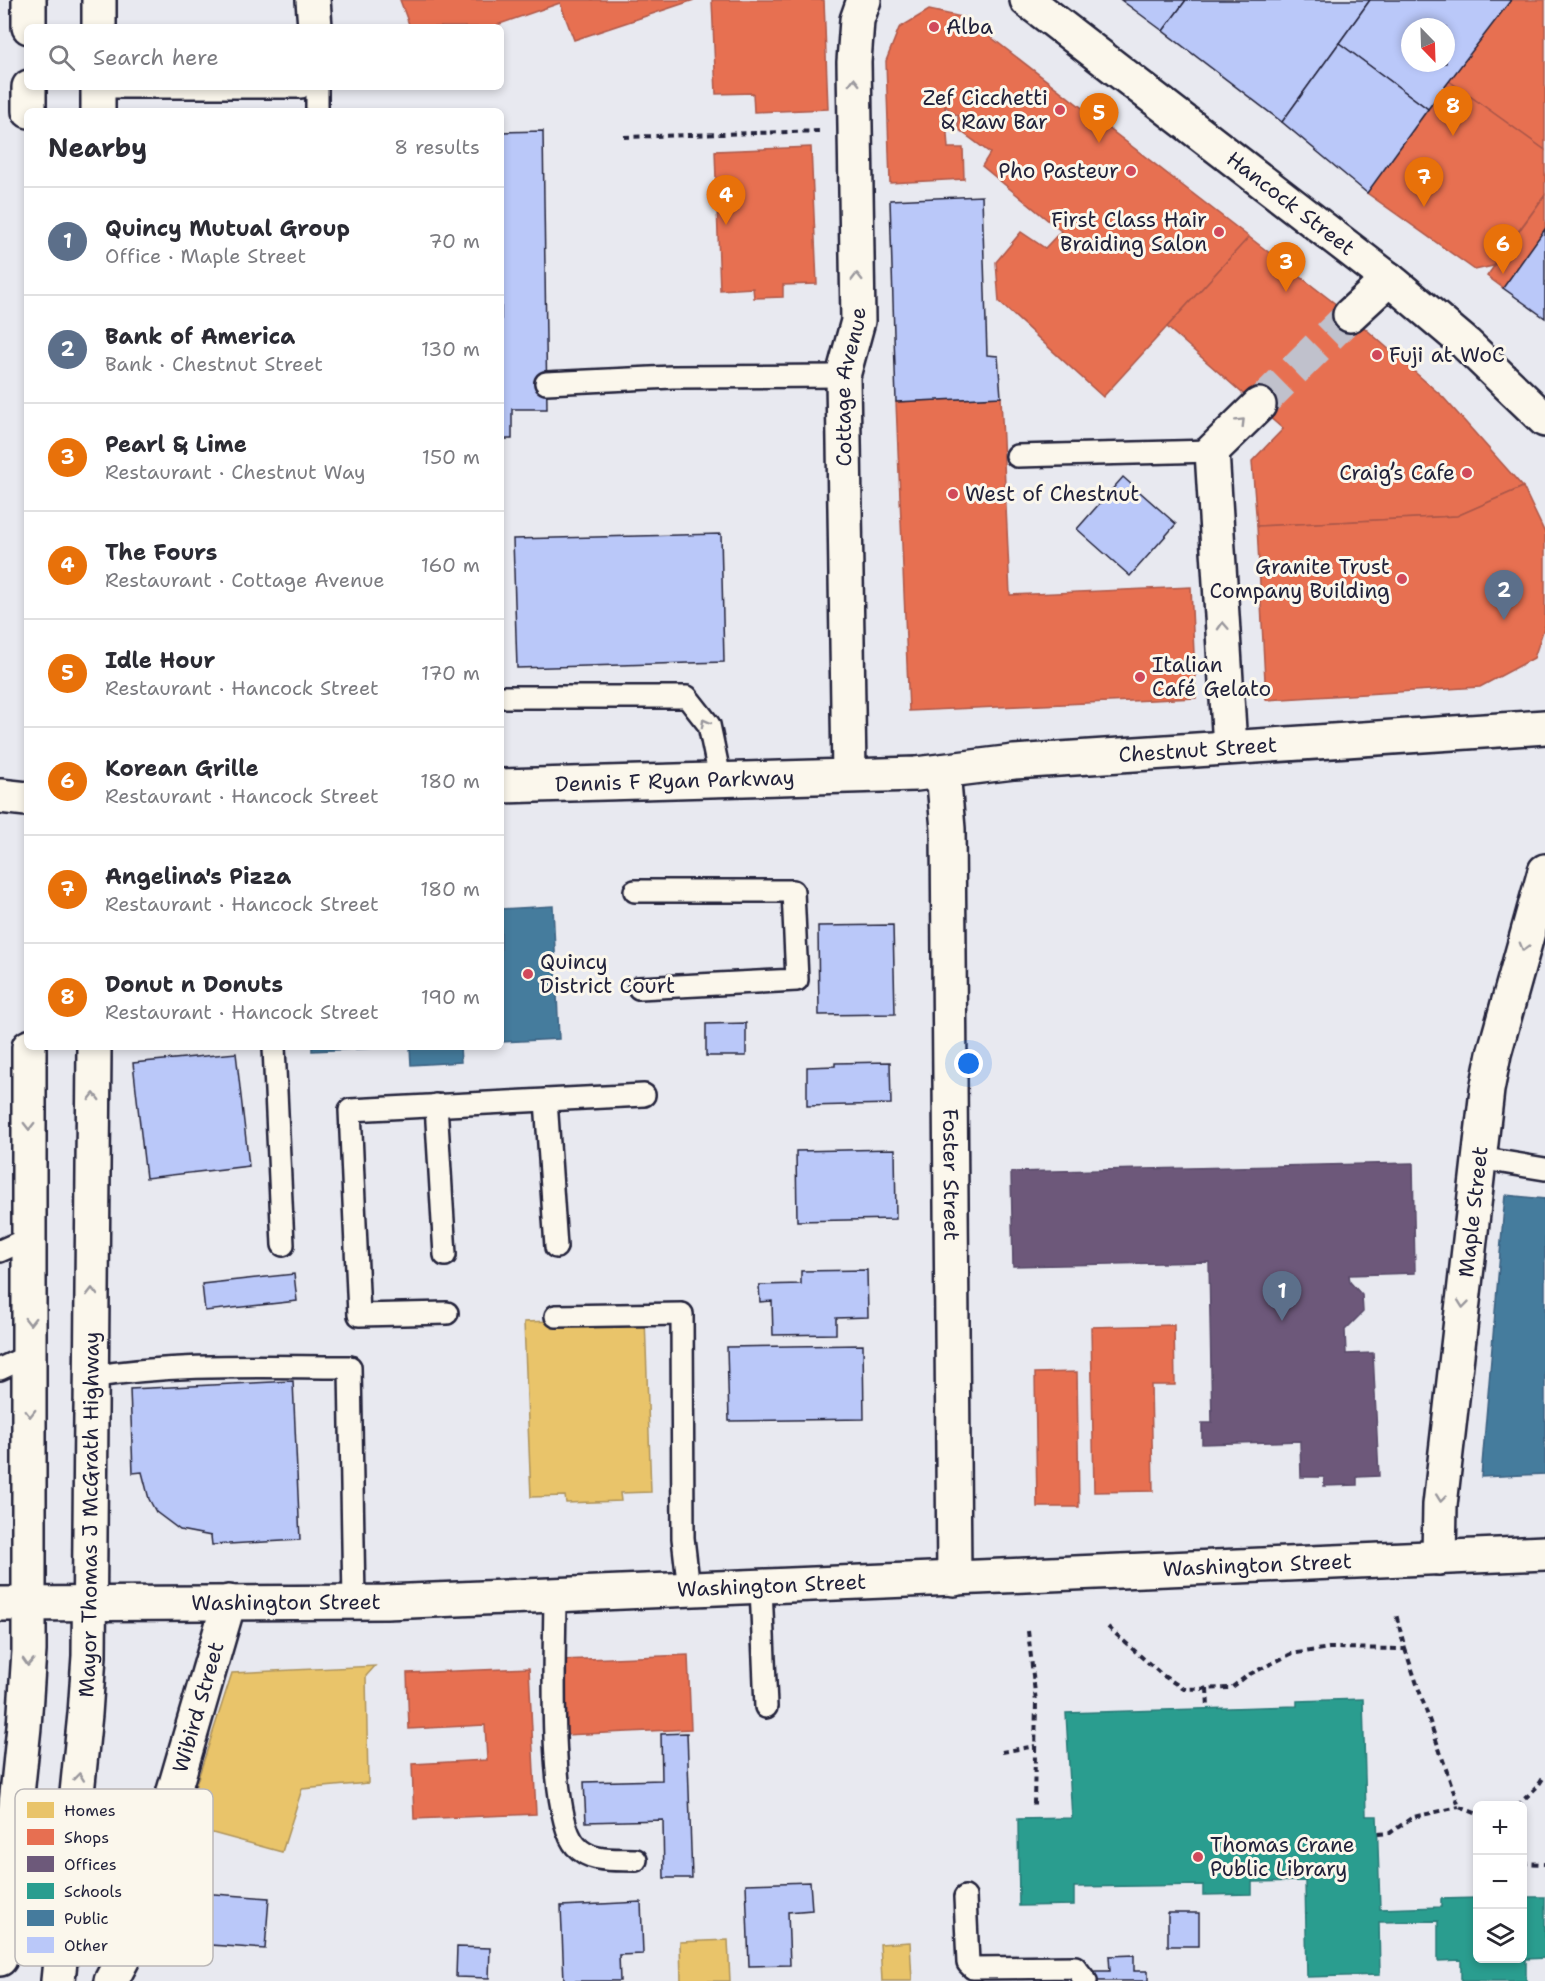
<!DOCTYPE html>
<meta charset="utf-8">
<style>
body{margin:0;font-family:"Shantell Sans",sans-serif;background:#f7f7f7;color:#2b2b33}
.controls{position:absolute;right:18px;bottom:18px;display:grid;overflow:hidden;border-radius:9px;box-shadow:0 3px 9px #0003}
.controls button{width:54px;height:54px;display:grid;place-items:center;padding:0;border:0;border-bottom:2px solid #e1e1e2;background:#fff;color:#2b2b33;font:30px sans-serif}
.compass{position:absolute;left:1401px;top:18px;width:54px;height:54px;border-radius:50%;background:#fff;box-shadow:0 3px 9px #0003;rotate:157deg}
.you{position:absolute;left:969px;top:1064px;width:21px;height:21px;margin:-15px;border:4px solid #fff;border-radius:50%;background:#1a73e8;box-shadow:0 0 0 9px #1a73e833}
.badge{display:grid;place-items:center;width:39px;height:39px;border-radius:50%;background:#db2777;color:#fff;font-size:20px;font-weight:700}
.pin{position:absolute;translate:-50% -50px;filter:drop-shadow(0 2px 3px #0008)}
.pin::after{content:'';position:absolute;top:32px;width:21px;height:18px;background:inherit;clip-path:polygon(0 0,100% 0,50% 100%)}
.list{margin:0;padding:0;list-style:none}
h2{display:flex;justify-content:space-between;align-items:center;height:78px;margin:0;padding:0 24px;font-size:26px}
h2 small{font-size:20px;font-weight:400;color:#7c7c81}
.list li{display:grid;grid-template-columns:39px 1fr auto;gap:18px;align-items:center;box-sizing:border-box;height:108px;padding:0 24px;border-top:2px solid #e1e1e2}
.list b{display:block;font-size:22px;white-space:nowrap}
.list p{margin:0;font-size:20px;white-space:nowrap;color:#7c7c81}
.list em{font-size:20px;font-style:normal;color:#7c7c81}
.icon{flex:none;width:33px;height:33px;fill:none;stroke:currentColor;stroke-width:2;stroke-linecap:round;stroke-linejoin:round}
.map{position:relative;flex:none;width:1545px;height:1981px;overflow:hidden}
.search{position:absolute;background:#fff;box-shadow:0 3px 9px #0003;left:24px;top:24px;width:480px;height:66px;display:flex;align-items:center;gap:15px;box-sizing:border-box;padding:0 21px;border-radius:9px;color:#7c7c81;font-size:22px}
.panel{position:absolute;background:#fff;box-shadow:0 3px 9px #0003;left:24px;top:108px;width:480px;height:942px;border-radius:9px}
.map>svg:first-child{display:block}
.homes{fill:#e9c46a;stroke:#ad935c;stroke-width:1.5}
.shops{fill:#e76f51;stroke:#ac584a;stroke-width:1.5}
.offices{fill:#6d597a;stroke:#564867;stroke-width:1.5}
.schools{fill:#2a9d8f;stroke:#287876;stroke-width:1.5}
.public{fill:#457b9d;stroke:#3a6080;stroke-width:1.5}
.building{fill:#bac8f9;stroke:#22223b;stroke-width:1.5;fill-rule:evenodd}
.lines{fill:none;stroke-linecap:round;stroke-linejoin:round}
.street-tunnel{stroke:#c0c1cc;stroke-width:33;stroke-dasharray:33 16;stroke-linecap:butt}
.lane-casing{stroke:#22223b;stroke-width:26}
.street-casing{stroke:#22223b;stroke-width:38}
.secondary-casing{stroke:#22223b;stroke-width:38}
.primary-casing{stroke:#22223b;stroke-width:38}
.path{stroke:#22223b;stroke-width:4;stroke-dasharray:6 4.5;stroke-linecap:butt}
.lane{stroke:#fbf7ec;stroke-width:21}
.street{stroke:#fbf7ec;stroke-width:33}
.secondary{stroke:#fbf7ec;stroke-width:33}
.primary{stroke:#fbf7ec;stroke-width:33}
.oneway{stroke:#99979c}
.poi-dot{fill:#d1495b;stroke:#fbf7ec;stroke-width:2}
.labels{text-anchor:middle;dominant-baseline:central;stroke-width:6;stroke-linejoin:round;paint-order:stroke}
.poi-label{font-size:21px;fill:#22223b;stroke:#fbf7ec;text-anchor:start}
.street-label{font-size:21px;fill:#22223b;stroke:#fbf7ec}
.key{fill:#fbf7ec;stroke:#bab7b7;stroke-width:1.5}
.key-label{font-size:16px;fill:#22223b}
</style>
<div class="map">
<svg width="1545" height="1981" viewBox="0 0 1545 1981">
<rect width="100%" height="100%" fill="#e8e9f0"/>
<filter id="ink" filterUnits="userSpaceOnUse"><feTurbulence type="fractalNoise" baseFrequency=".0167" numOctaves="2"/><feDisplacementMap in="SourceGraphic" scale="12" xChannelSelector="R" yChannelSelector="G"/><feConvolveMatrix kernelMatrix="1 2 1 2 8 2 1 2 1" color-interpolation-filters="sRGB"/></filter>
<g filter="url(#ink)">
<g class="homes">
<path d="M645 1318 651 1492 620 1493 621 1501 566 1503 565 1496 531 1497 524 1322Z"/>
<path d="M375 1666 366 1676 368 1783 302 1789 282 1852 183 1825 232 1673Z"/>
<path d="M728 1940 730 1981H681L680 1942Z"/>
<path d="M910 1942 912 1981H882L880 1944Z"/>
</g>
<g class="shops">
<path d="M400 0H694L574 40 560 3 491 27H410Z"/>
<path d="M712 0H824L828 109 754 112 753 93 716 94Z"/>
<path d="M1511 0H1545V150L1449 81Z"/>
<path d="M929 10 966 18 1249 237 1103 397 999 302 996 262 1021 232 1045 248 1061 231 982 166 990 153 958 129V116L945 106 948 148H963L964 179 890 183 886 61 899 28Z"/>
<path d="M1449 81 1545 150V195L1493 266 1475 270 1367 193Z"/>
<path d="M811 147 817 284 783 285V297L754 298 753 288 720 290 715 151Z"/>
<path d="M1545 195V229L1503 288 1487 276Z"/>
<path d="M1249 237 1350 315 1443 397 1523 487 1457 516 1257 526 1252 461 1283 429 1167 327Z"/>
<path d="M1001 397 1010 595 1191 587 1196 698 909 711 896 402Z"/>
<path d="M1523 487 1545 533V625L1534 658 1480 687 1266 700 1257 526 1457 516Z"/>
<path d="M1174 1325 1175 1385H1151L1153 1491 1094 1492 1091 1327Z"/>
<path d="M1077 1372 1079 1507H1037L1035 1373Z"/>
<path d="M688 1655 691 1729 565 1735 561 1660Z"/>
<path d="M529 1668 536 1814 414 1819 412 1764 487 1760 485 1725 409 1729 407 1673Z"/>
</g>
<path class="offices" d="M1413 1163 1415 1273 1349 1275 1350 1282 1362 1295 1363 1312 1345 1330 1346 1354 1373 1353 1379 1476 1357 1477V1485L1324 1486V1477H1301L1300 1441 1202 1444V1423H1212L1209 1262 1013 1266 1011 1172Z"/>
<path class="schools" d="M1363 1699 1366 1816H1377L1380 1909 1441 1907V1899L1478 1898V1958H1522V1897H1545V1958L1526 1959V1981H1461V1960L1438 1961V1921L1379 1922 1380 1975 1307 1977 1305 1881 1252 1882V1894L1203 1895V1885L1074 1887V1905L1019 1906 1018 1819 1072 1818 1066 1713 1297 1706V1701Z"/>
<g class="public">
<path d="M553 906 559 1039 501 1042V909Z"/>
<path d="M312 1047H401L312 1051Z"/>
<path d="M410 1047H460L461 1062 411 1065Z"/>
<path d="M1505 1195 1545 1199V1474L1481 1477Z"/>
</g>
<g class="building">
<path d="M1121 0H1186L1163 31Z"/>
<path d="M1186 0H1370L1282 122 1163 31Z"/>
<path d="M1370 0H1511L1428 109 1339 43ZM1410 27H1446V63H1410Z"/>
<path d="M1339 43 1428 109 1367 193 1282 122Z"/>
<path d="M543 131 547 409H512V439H501V132Z"/>
<path d="M982 196 987 355 998 356 1001 397 896 402 890 200Z"/>
<path d="M1545 229V318L1503 288Z"/>
<path d="M1123 477 1176 524 1130 576 1077 529Z"/>
<path d="M721 534 724 662 517 668 513 539Z"/>
<path d="M893 925 895 1014 819 1015 818 926Z"/>
<path d="M746 1023V1056H706V1024Z"/>
<path d="M236 1053 249 1166 146 1178 133 1063Z"/>
<path d="M890 1062 891 1104 807 1106V1067L835 1066V1063Z"/>
<path d="M895 1149 896 1219 797 1221 796 1151Z"/>
<path d="M867 1270 868 1317 836 1318V1334L773 1335 772 1301 760 1302 759 1285 801 1284V1271Z"/>
<path d="M294 1274 297 1301 205 1311 202 1284Z"/>
<path d="M863 1345 864 1419 729 1421 727 1347Z"/>
<path d="M293 1381 300 1540 212 1545 211 1536 180 1530 156 1512 149 1499 142 1472 133 1473 130 1389Z"/>
<path d="M687 1733 692 1878H664L663 1820 586 1822 584 1782 662 1780 661 1734Z"/>
<path d="M810 1882 812 1910 788 1912 790 1965 749 1966 746 1884Z"/>
<path d="M200 1893 269 1898 265 1949 197 1944Z"/>
<path d="M641 1902 643 1954 619 1955 620 1981H564L561 1906Z"/>
<rect x="1168" y="1913" width="31" height="33"/>
<path d="M457 1947 490 1948 489 1978 456 1977Z"/>
<path d="M1134 1955V1971H1148V1981H1096L1095 1971H1110L1109 1956Z"/>
</g>
<g class="lines">
<path class="street-tunnel" d="M1259 405 1350 315"/>
<defs>
<g id="lane">
<path d="M98 87H301"/>
<path d="M317 87V111"/>
<path d="M546 383 672 377 843 376"/>
<path d="M1017 456 1212 451"/>
<path d="M501 697H687L709 725 720 778"/>
<path d="M635 891H793L797 980 639 988"/>
<path d="M274 1047 283 1245"/>
<path d="M546 1100 556 1247"/>
<path d="M436 1105 445 1255"/>
<path d="M1479 1158 1545 1169"/>
<path d="M0 1251 29 1238"/>
<path d="M447 1313 359 1315 350 1110 644 1095"/>
<path d="M556 1316 682 1314 683 1538 689 1590"/>
<path d="M0 1369 30 1355"/>
<path d="M91 1377C176 1363 264 1367 350 1367L354 1602"/>
<path d="M761 1587 766 1707"/>
<path d="M555 1595C555 1644 547 1815 576 1846 591 1863 615 1859 636 1860"/>
<path d="M965 1897 968 1963 973 1968 1075 1967 1086 1981"/>
</g>
<g id="street">
<path d="M313 0 315 27"/>
<path d="M1350 315 1389 279"/>
<path d="M1230 747 1212 451 1259 405"/>
<path id="s1" d="M943 771 948 829 954 1579"/>
<path id="s2" d="M849 774 843 376 858 321 854 62 857 20 864 0"/>
<path d="M0 796 27 799"/>
<path id="s3" d="M1439 1558 1440 1505 1487 1090 1494 1054 1545 871"/>
<path id="s4" d="M111 1981 128 1949 229 1602"/>
</g>
<g id="secondary">
<path d="M29 27V0"/>
<path d="M99 27V0"/>
<path d="M29 111V87"/>
<path d="M98 111V87"/>
<path id="s5" d="M501 786 916 774 1014 762 1545 727"/>
<path d="M0 1959 24 1727 29 1651V1047"/>
<path id="s6" d="M58 1981 85 1714 89 1656 94 1047"/>
</g>
<g id="primary">
<path id="s7" d="M1027 0 1395 284 1466 344 1545 420"/>
<path id="s8" d="M0 1604 386 1602 1545 1553"/>
</g>
</defs>
<use href="#lane" class="lane-casing"/>
<use href="#street" class="street-casing"/>
<use href="#secondary" class="secondary-casing"/>
<use href="#primary" class="primary-casing"/>
<g class="path">
<path d="M624 137 821 131"/>
<path d="M1108 1627 1162 1675 1184 1689 1231 1688 1248 1675 1291 1654 1329 1648 1405 1649 1396 1614"/>
<path d="M1028 1631 1036 1702 1034 1805"/>
<path d="M1405 1649 1459 1807 1478 1814"/>
<path d="M1207 1688 1208 1708"/>
<path d="M1002 1752 1035 1746"/>
<path d="M1517 1806 1538 1786 1545 1775"/>
<path d="M1378 1834 1390 1833 1413 1817 1459 1807"/>
<path d="M1522 1863 1545 1864"/>
</g>
<use href="#lane" class="lane"/>
<use href="#street" class="street"/>
<use href="#secondary" class="secondary"/>
<use href="#primary" class="primary"/>
</g>
<defs><path id="oneway-chevron" d="M-2-3.5L2.5 0L-2 3.5" fill="none" stroke-width="1.6" stroke-linecap="round" stroke-linejoin="round" transform="scale(1.5)"/></defs>
<g class="oneway">
<use href="#oneway-chevron" transform="translate(854 82) rotate(-91)"/>
<use href="#oneway-chevron" transform="translate(857 277) rotate(-91)"/>
<use href="#oneway-chevron" transform="translate(1241 422) rotate(-45)"/>
<use href="#oneway-chevron" transform="translate(1223 626) rotate(-93)"/>
<use href="#oneway-chevron" transform="translate(705 723) rotate(-119)"/>
<use href="#oneway-chevron" transform="translate(1524 947) rotate(106)"/>
<use href="#oneway-chevron" transform="translate(94 1097) rotate(-90)"/>
<use href="#oneway-chevron" transform="translate(29 1126) rotate(90)"/>
<use href="#oneway-chevron" transform="translate(92 1292) rotate(-90)"/>
<use href="#oneway-chevron" transform="translate(1463 1304) rotate(96)"/>
<use href="#oneway-chevron" transform="translate(30 1321) rotate(90)"/>
<use href="#oneway-chevron" transform="translate(30 1413) rotate(90)"/>
<use href="#oneway-chevron" transform="translate(1441 1498) rotate(96)"/>
<use href="#oneway-chevron" transform="translate(28 1662) rotate(93)"/>
<use href="#oneway-chevron" transform="translate(79 1777) rotate(-84)"/>
</g>
</g>
<g class="poi-dot">
<circle cx="934" cy="27" r="6"/>
<circle cx="1060" cy="110" r="6"/>
<circle cx="1131" cy="171" r="6"/>
<circle cx="1219" cy="232" r="6"/>
<circle cx="1377" cy="355" r="6"/>
<circle cx="1467" cy="473" r="6"/>
<circle cx="953" cy="494" r="6"/>
<circle cx="1402" cy="579" r="6"/>
<circle cx="1140" cy="677" r="6"/>
<circle cx="528" cy="974" r="6"/>
<circle cx="1198" cy="1857" r="6"/>
</g>
<g class="labels">
<g class="poi-label">
<text x="946" y="27">Alba</text>
<text x="1048" y="98" text-anchor="end">Zef Cicchetti<tspan x="1048" dy="24">&amp; Raw Bar</tspan></text>
<text x="1119" y="171" text-anchor="end">Pho Pasteur</text>
<text x="1207" y="220" text-anchor="end">First Class Hair<tspan x="1207" dy="24">Braiding Salon</tspan></text>
<text x="1389" y="355">Fuji at WoC</text>
<text x="1455" y="473" text-anchor="end">Craig’s Cafe</text>
<text x="965" y="494">West of Chestnut</text>
<text x="1390" y="567" text-anchor="end">Granite Trust<tspan x="1390" dy="24">Company Building</tspan></text>
<text x="1152" y="665">Italian<tspan x="1152" dy="24">Café Gelato</tspan></text>
<text x="540" y="962">Quincy<tspan x="540" dy="24">District Court</tspan></text>
<text x="1210" y="1845">Thomas Crane<tspan x="1210" dy="24">Public Library</tspan></text>
</g>
<g class="street-label">
<text stroke="none"><textPath href="#s7" startOffset="333">Hancock Street</textPath></text>
<text stroke="none"><textPath href="#s2" startOffset="388">Cottage Avenue</textPath></text>
<text stroke="none"><textPath href="#s5" startOffset="698">Chestnut Street</textPath></text>
<text stroke="none"><textPath href="#s5" startOffset="174">Dennis F Ryan Parkway</textPath></text>
<text stroke="none"><textPath href="#s1" startOffset="404">Foster Street</textPath></text>
<text stroke="none"><textPath href="#s3" startOffset="348">Maple Street</textPath></text>
<text stroke="none"><textPath href="#s6" startOffset="468">Mayor Thomas J McGrath Highway</textPath></text>
<text stroke="none"><textPath href="#s8" startOffset="1258">Washington Street</textPath></text>
<text stroke="none"><textPath href="#s8" startOffset="772">Washington Street</textPath></text>
<text stroke="none"><textPath href="#s8" startOffset="286">Washington Street</textPath></text>
<text stroke="none"><textPath href="#s4" startOffset="288">Wibird Street</textPath></text>
</g>
</g>
<rect x="15" y="1789" width="198" height="177" rx="9" class="key"/>
<rect x="27" y="1802" width="27" height="16" fill="#e9c46a"/>
<rect x="27" y="1829" width="27" height="16" fill="#e76f51"/>
<rect x="27" y="1856" width="27" height="16" fill="#6d597a"/>
<rect x="27" y="1883" width="27" height="16" fill="#2a9d8f"/>
<rect x="27" y="1910" width="27" height="16" fill="#457b9d"/>
<rect x="27" y="1937" width="27" height="16" fill="#bac8f9"/>
<g class="key-label">
<text x="64" y="1816">Homes</text>
<text x="64" y="1843">Shops</text>
<text x="64" y="1870">Offices</text>
<text x="64" y="1897">Schools</text>
<text x="64" y="1924">Public</text>
<text x="64" y="1951">Other</text>
</g>
</svg>
<div class="controls">
<button>+</button>
<button>−</button>
<button><svg class="icon" aria-label="layers" viewBox="0 0 24 24"><path d="M12 4l9 5-9 5-9-5zM3 14l9 5 9-5"/></svg></button>
</div>
<svg class="compass" viewBox="-18 -18 36 36"><path d="M0-13l5 13h-10z" fill="#e53935"/><path d="M0 13l5-13h-10z" fill="#7c7c81"/></svg>
<div class="you"></div>
<div class="pin badge" style="left:1282px;top:1321px;background:#5c6f8a">1</div>
<div class="pin badge" style="left:1504px;top:620px;background:#5c6f8a">2</div>
<div class="pin badge" style="left:1286px;top:292px;background:#e8710a">3</div>
<div class="pin badge" style="left:726px;top:225px;background:#e8710a">4</div>
<div class="pin badge" style="left:1099px;top:143px;background:#e8710a">5</div>
<div class="pin badge" style="left:1503px;top:274px;background:#e8710a">6</div>
<div class="pin badge" style="left:1424px;top:207px;background:#e8710a">7</div>
<div class="pin badge" style="left:1453px;top:136px;background:#e8710a">8</div>
<div class="search"><svg class="icon" aria-label="search" viewBox="0 0 24 24"><circle cx="10" cy="10" r="6"/><path d="M15 15l6 6"/></svg>Search here</div>
<section class="panel">
<h2>Nearby<small>8 results</small></h2>
<ul class="list">
<li><span class="badge" style="background:#5c6f8a">1</span><div><b>Quincy Mutual Group</b><p>Office · Maple Street</p></div><em>70 m</em></li>
<li><span class="badge" style="background:#5c6f8a">2</span><div><b>Bank of America</b><p>Bank · Chestnut Street</p></div><em>130 m</em></li>
<li><span class="badge" style="background:#e8710a">3</span><div><b>Pearl &amp; Lime</b><p>Restaurant · Chestnut Way</p></div><em>150 m</em></li>
<li><span class="badge" style="background:#e8710a">4</span><div><b>The Fours</b><p>Restaurant · Cottage Avenue</p></div><em>160 m</em></li>
<li><span class="badge" style="background:#e8710a">5</span><div><b>Idle Hour</b><p>Restaurant · Hancock Street</p></div><em>170 m</em></li>
<li><span class="badge" style="background:#e8710a">6</span><div><b>Korean Grille</b><p>Restaurant · Hancock Street</p></div><em>180 m</em></li>
<li><span class="badge" style="background:#e8710a">7</span><div><b>Angelina's Pizza</b><p>Restaurant · Hancock Street</p></div><em>180 m</em></li>
<li><span class="badge" style="background:#e8710a">8</span><div><b>Donut n Donuts</b><p>Restaurant · Hancock Street</p></div><em>190 m</em></li>
</ul>
</section>
</div>
